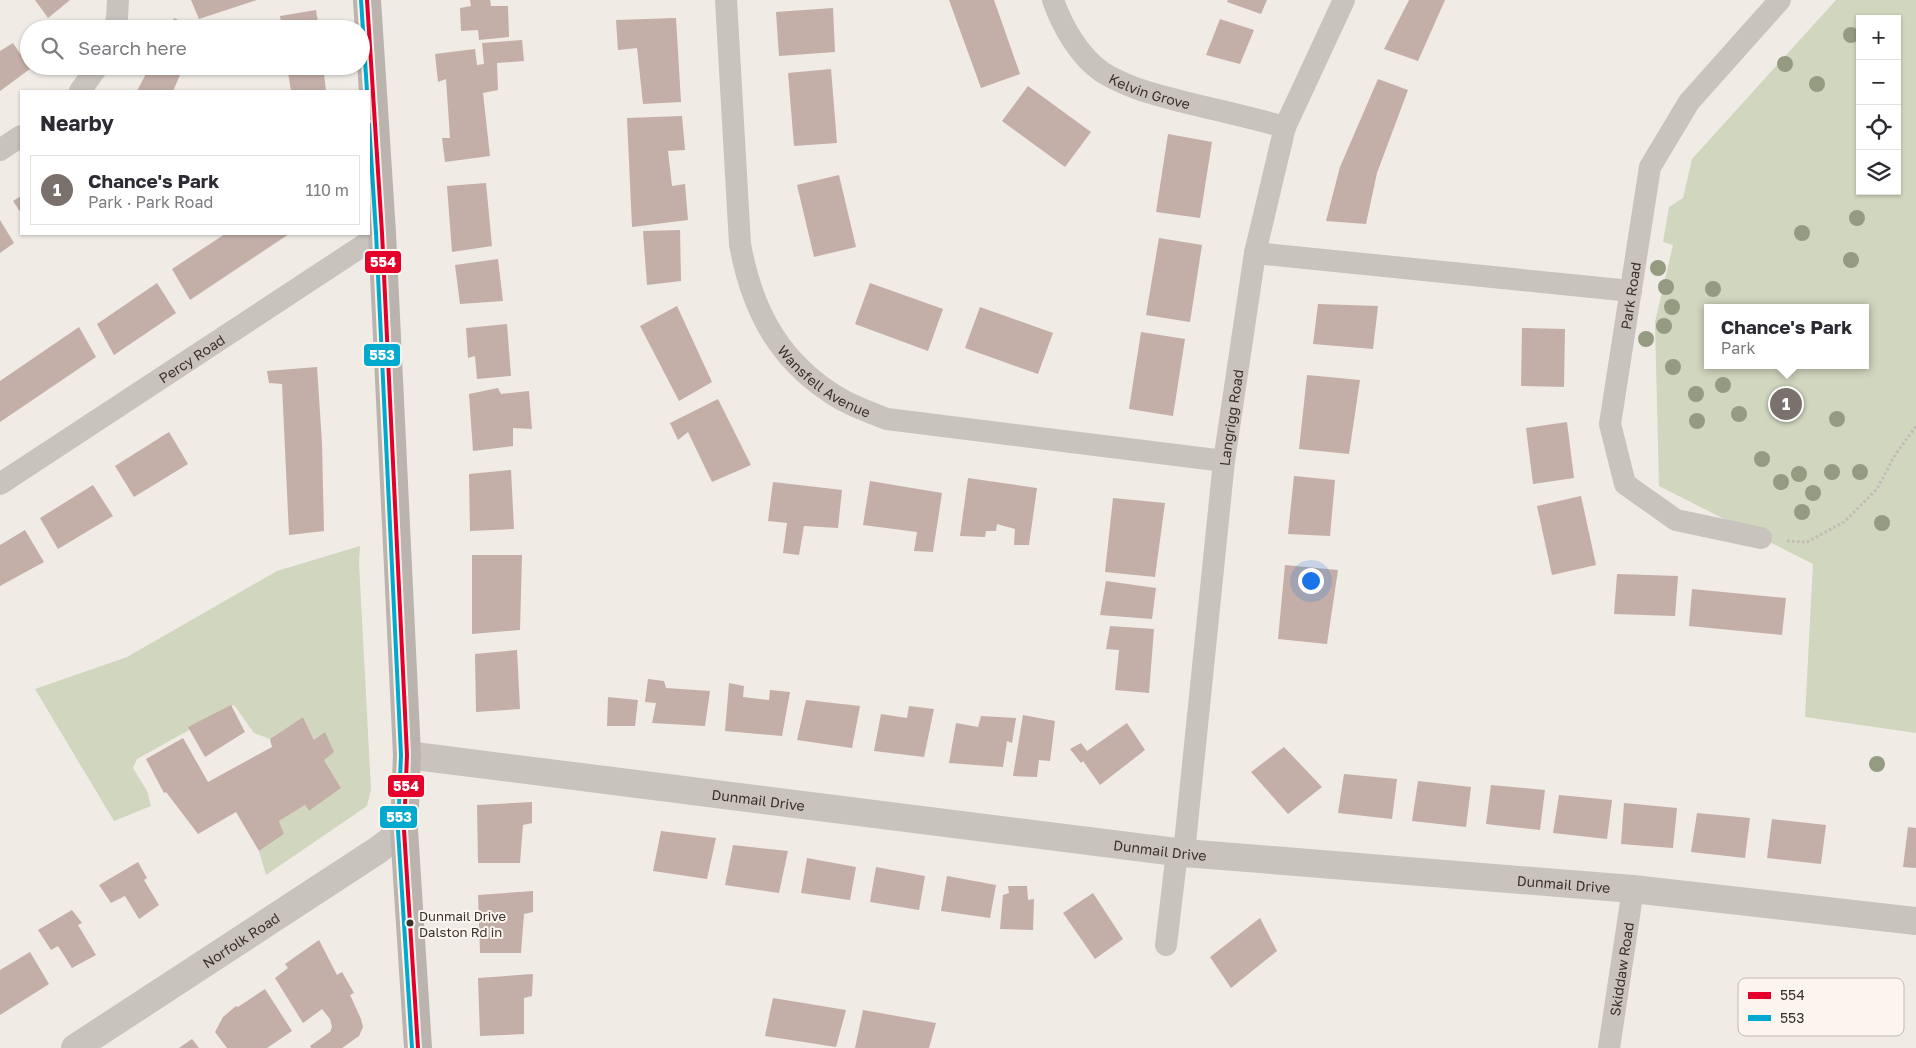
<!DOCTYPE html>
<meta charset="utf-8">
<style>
body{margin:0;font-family:"Golos Text",sans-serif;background:#f2f2f3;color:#2b2b33}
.controls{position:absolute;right:15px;top:15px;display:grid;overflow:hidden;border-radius:0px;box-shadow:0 1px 4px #0004}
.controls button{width:45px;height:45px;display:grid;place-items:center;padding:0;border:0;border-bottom:1px solid #e1e1e2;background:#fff;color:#2b2b33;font:25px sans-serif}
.you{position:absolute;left:1310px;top:580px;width:18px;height:18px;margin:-12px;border:4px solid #fff;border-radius:50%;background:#1a73e8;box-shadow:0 0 0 8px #1a73e833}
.badge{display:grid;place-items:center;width:32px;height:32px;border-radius:50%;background:#7a716c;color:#fff;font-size:16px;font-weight:700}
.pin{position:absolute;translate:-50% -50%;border:2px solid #fff;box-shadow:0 1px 5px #0006}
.popup{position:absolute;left:1704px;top:304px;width:165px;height:65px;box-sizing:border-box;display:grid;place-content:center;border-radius:0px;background:#fff;filter:drop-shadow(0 1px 4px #0005);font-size:16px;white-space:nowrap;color:#7c7c81}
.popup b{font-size:19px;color:#2b2b33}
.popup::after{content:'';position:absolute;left:50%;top:100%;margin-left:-10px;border:10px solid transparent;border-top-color:#fff}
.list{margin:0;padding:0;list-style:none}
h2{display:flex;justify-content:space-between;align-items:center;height:65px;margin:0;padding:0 20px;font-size:21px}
h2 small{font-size:16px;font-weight:400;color:#7c7c81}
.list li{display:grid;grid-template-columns:32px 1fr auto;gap:15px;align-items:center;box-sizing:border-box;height:70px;margin:0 10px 10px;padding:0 10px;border:1px solid #e1e1e2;border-radius:0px}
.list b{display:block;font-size:19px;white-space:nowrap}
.list p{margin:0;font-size:16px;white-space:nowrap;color:#7c7c81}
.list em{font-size:16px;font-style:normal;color:#7c7c81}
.icon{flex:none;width:28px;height:28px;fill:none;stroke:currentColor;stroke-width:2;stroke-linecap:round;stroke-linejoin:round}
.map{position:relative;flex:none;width:1916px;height:1048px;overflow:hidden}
.search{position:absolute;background:#fff;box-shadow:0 1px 4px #0004;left:20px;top:20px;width:350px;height:55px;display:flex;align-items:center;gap:12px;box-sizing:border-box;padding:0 18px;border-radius:28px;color:#7c7c81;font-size:19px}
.panel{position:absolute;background:#fff;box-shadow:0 1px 4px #0004;left:20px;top:90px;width:350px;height:145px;border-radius:0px}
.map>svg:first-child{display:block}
.green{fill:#d1d6bf;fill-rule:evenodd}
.building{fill:#c3afa7}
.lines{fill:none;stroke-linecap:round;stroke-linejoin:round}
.path{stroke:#c2bbb6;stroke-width:3;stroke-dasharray:2.5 2.5;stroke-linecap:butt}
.minor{stroke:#c9c3be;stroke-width:22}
.tertiary{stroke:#c9c3be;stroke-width:28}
.secondary{stroke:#bab3ae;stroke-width:28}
.bus-1-casing{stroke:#fbf5ee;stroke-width:8}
.bus-2-casing{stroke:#fbf5ee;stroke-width:8}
.bus-1{stroke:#e4002b;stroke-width:4}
.bus-2{stroke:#00a9ce;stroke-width:4}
.tree{fill:#959b80}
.bus-dot{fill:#3b302b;stroke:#fbf5ee;stroke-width:2}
.labels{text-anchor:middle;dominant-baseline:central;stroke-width:4;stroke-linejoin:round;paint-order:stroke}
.bus-label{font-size:13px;fill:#3b302b;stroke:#fbf5ee;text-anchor:start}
.street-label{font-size:14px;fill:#3b302b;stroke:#fbf5ee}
.key{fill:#fbf5ee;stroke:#c1bab4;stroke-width:1}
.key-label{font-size:14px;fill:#3b302b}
.line-badge{stroke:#fbf5ee;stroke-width:2}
.badge-label{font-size:14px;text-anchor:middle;font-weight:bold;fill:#fff}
</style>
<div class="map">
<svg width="1916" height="1048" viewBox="0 0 1916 1048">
<rect width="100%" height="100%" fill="#f0ebe5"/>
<g class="green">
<path d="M1836 0H1916V733L1805 717 1813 564 1659 486 1655 322 1673 245 1663 242 1669 207 1683 198 1692 159ZM1860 19H1897V191H1860ZM1707 308H1865V365H1707Z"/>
<path d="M360 546 359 563 371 789 367 806 266 875 259 851 284 834 279 821 305 805 309 811 341 788 324 760 303 717 270 739 254 733 234 705 137 759 133 768 147 791 151 806 114 821 35 689 127 657 277 571Z"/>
</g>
<g class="building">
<path d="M35 0H70L48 18Z"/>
<path d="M191 0H257L199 19Z"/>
<path d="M470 0H490L491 6H508L509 37 479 40 478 30 461 31 460 8 471 6Z"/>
<path d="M949 0H994L1020 74 981 88Z"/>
<path d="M1228 0H1267L1261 14 1227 2Z"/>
<path d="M1409 0H1445L1418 61 1384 49Z"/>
<path d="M833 8 835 52 779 56 776 12Z"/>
<path d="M316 10 319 29H282L280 16Z"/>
<path d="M174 18 198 29H169Z"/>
<path d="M676 18 681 102 643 104 637 48 618 50 616 20Z"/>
<path d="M1220 19 1254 30 1240 64 1206 55Z"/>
<path d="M522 40 524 61 497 63 498 90 483 93 490 156 445 162 442 138H450L446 79 438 82 435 54 475 49 477 65 484 64 482 43Z"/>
<path d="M13 43 30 69 0 91V51Z"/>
<path d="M150 66H184L173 91H137Z"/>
<path d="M287 66H323L326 91H291Z"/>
<path d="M831 69 837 143 794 146 788 73Z"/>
<path d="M1378 79 1408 90 1377 173 1366 224 1326 221 1340 167Z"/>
<path d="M1028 86 1091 132 1065 167 1002 121Z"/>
<path d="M682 116 685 150 668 151 672 186 685 184 688 220 632 227 627 118Z"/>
<path d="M1168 134 1212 142 1200 218 1156 212Z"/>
<path d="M839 175 856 247 814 257 797 185Z"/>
<path d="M486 183 492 246 452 252 447 186Z"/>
<path d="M21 196V213L13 201Z"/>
<path d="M0 220 14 243 0 253Z"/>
<path d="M680 230 681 281 647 285 643 231Z"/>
<path d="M225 234H289L190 300 172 269Z"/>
<path d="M1159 238 1202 245 1190 322 1146 315Z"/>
<path d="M498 259 503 301 460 304 455 265Z"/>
<path d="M157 283 176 313 114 355 97 324Z"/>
<path d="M870 283 943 309 928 351 855 324Z"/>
<path d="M1318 304 1378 306 1373 349 1313 344Z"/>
<path d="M677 306 712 382 679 401 640 326Z"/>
<path d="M980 307 1053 333 1038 374 965 348Z"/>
<path d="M507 324 511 376 477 379 475 356 468 358 466 328Z"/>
<path d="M79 327 96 357 0 422V381Z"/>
<path d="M1522 328 1565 329 1564 387 1521 386Z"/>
<path d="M1141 332 1185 339 1173 416 1129 409Z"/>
<path d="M317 367 322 443 324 531 289 535 282 384 269 383 267 371Z"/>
<path d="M1307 375 1360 380 1349 454 1299 449Z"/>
<path d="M498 388 501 394 529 391 532 429 513 428V446L473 451 469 394Z"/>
<path d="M718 399 751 465 712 482 688 432 678 440 670 423Z"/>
<path d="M1567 422 1574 478 1533 484 1526 428Z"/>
<path d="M169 432 188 464 134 497 115 466Z"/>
<path d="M511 470 514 529 470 531 469 474Z"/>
<path d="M1294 476 1335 480 1330 536 1288 534Z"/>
<path d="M968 478 1037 488 1029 545H1014L1015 529 997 524 996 531H986L985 537 960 536Z"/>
<path d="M870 481 942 493 933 552 914 551 917 532 863 525Z"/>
<path d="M773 482 842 490 838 528 804 526 799 555 783 553 787 523 768 521Z"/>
<path d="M93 485 113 516 58 549 40 518Z"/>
<path d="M1581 496 1596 565 1552 575 1537 506Z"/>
<path d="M1113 498 1165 503 1155 577 1105 572Z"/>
<path d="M25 530 44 562 0 586V545Z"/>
<path d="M472 555H522L520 630 472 634Z"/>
<path d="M1285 565 1338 570 1327 644 1278 639Z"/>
<path d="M1617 574 1678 576 1675 616 1614 614Z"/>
<path d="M1106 581 1156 588 1152 619 1100 615Z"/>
<path d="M1692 589 1786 598 1782 635 1689 626Z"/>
<path d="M1110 626 1154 629 1149 693 1115 690 1119 650 1106 649Z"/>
<path d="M517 650 520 709 476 712 475 654Z"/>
<path d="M648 679 664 681 666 688 710 691 705 726 652 723 656 703 645 702Z"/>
<path d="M729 683 744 686 743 697 769 700 770 690 790 692 782 736 725 731Z"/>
<path d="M608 697 638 700 635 726H607Z"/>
<path d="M806 700 860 706 852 748 797 740Z"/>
<path d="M231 705 245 732 205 757 188 727Z"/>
<path d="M909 706 934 709 924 757 874 751 881 714 907 718Z"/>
<path d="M1023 715 1055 721 1050 761 1039 760 1037 777 1013 776Z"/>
<path d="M981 716 1016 718 1012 743 1007 741 1003 767 949 763 956 723 978 727Z"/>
<path d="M303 717 314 740 325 732 334 752 324 760 341 788 309 811 305 805 279 821 284 834 259 851 236 812 198 834 166 792 164 793 146 759 183 738 208 782 272 747 270 739Z"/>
<path d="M1127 723 1145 750 1100 785 1083 761 1081 763 1070 749 1081 743 1087 751Z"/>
<path d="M1284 747 1322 787 1288 814 1251 772Z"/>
<path d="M1344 774 1397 779 1392 819 1338 813Z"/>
<path d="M1418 781 1471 787 1466 827 1412 821Z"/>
<path d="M1491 785 1545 790 1540 830 1486 824Z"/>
<path d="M1559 795 1612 800 1607 839 1553 833Z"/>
<path d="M532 802V823L523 825 520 863H478L477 805Z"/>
<path d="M1624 803 1677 808 1673 848 1621 844Z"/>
<path d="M1697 813 1750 818 1745 858 1691 852Z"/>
<path d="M1772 819 1826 825 1821 864 1767 858Z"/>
<path d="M1908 827 1916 828V868L1903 867Z"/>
<path d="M661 831 716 838 707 879 653 871Z"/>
<path d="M733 845 788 851 779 893 725 885Z"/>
<path d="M807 858 856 867 850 900 801 893Z"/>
<path d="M138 862 147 878 144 880 159 905 139 919 125 896 111 903 99 885Z"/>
<path d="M876 867 925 876 919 910 870 902Z"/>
<path d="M947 876 996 885 990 918 941 911Z"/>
<path d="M1008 886H1027L1028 900 1034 899 1033 930 1000 929 1003 895 1009 893Z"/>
<path d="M533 891V912L524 914 521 953H480L478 895Z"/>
<path d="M1093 893 1123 939 1095 959 1063 913Z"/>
<path d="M72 910 82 923 78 925 96 955 72 968 58 946 51 950 38 930Z"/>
<path d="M1260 918 1277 951 1231 988 1210 957Z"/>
<path d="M319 940 337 975 342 972 354 993 350 995 361 1019 363 1027 359 1036 342 1048H311L310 1046 330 1032 332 1027 330 1019 322 1009 303 1023 275 978 288 968 285 964Z"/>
<path d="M30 952 49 984 0 1015V970Z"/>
<path d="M533 974 532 996 524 998V1034L480 1036 478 978Z"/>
<path d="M265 989 292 1031 267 1048H227L215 1032 223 1017 236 1006 238 1007Z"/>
<path d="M773 998 846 1010 836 1047 765 1036Z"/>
<path d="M863 1010 936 1023 929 1048H855Z"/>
<path d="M192 1039 199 1048H179Z"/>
</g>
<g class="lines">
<path class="path" d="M1787 541 1807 542 1844 522 1877 489 1895 455 1916 426"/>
<g class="minor">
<path id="s1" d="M726 0 740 244C751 305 775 355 828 391 846 404 867 411 887 419L1224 461"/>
<path id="s2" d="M1053 0C1062 26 1079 56 1102 72 1131 90 1164 97 1196 105 1226 112 1256 119 1285 127"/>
<path d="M114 29 117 18 118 0"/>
<path d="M80 91 98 66"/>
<path d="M0 150 21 136"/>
<path d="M1255 253 1631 291"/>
<path id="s3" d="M0 484 382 233"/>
<path id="s4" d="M1761 538 1676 520 1625 484 1610 424 1650 167 1689 102 1780 0"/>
<path id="s5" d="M1184 853 1224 461 1255 253 1285 127 1344 0"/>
<path d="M1166 945 1177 852"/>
<path id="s6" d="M1609 1048 1633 889"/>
</g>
<g class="tertiary">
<path id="s7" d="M407 755 1184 853 1633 889 1916 921"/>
<path id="s8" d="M75 1048 378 850 404 830"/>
</g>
<path class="secondary" d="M367 0 382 233 407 755 404 830 418 1048"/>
<defs>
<path id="bus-1" d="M367 0 382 233 407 755 404 830 418 1048"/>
<g id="bus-2">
<path d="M361 0 367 91"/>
<path d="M369 124 376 233 401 755 398 830 412 1048"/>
</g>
</defs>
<use href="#bus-1" class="bus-1-casing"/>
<use href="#bus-2" class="bus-2-casing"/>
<use href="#bus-1" class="bus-1"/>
<use href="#bus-2" class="bus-2"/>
</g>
<g class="tree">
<circle cx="1851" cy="35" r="8"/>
<circle cx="1785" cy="64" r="8"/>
<circle cx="1817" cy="84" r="8"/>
<circle cx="1857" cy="218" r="8"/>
<circle cx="1802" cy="233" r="8"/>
<circle cx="1851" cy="260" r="8"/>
<circle cx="1658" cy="268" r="8"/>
<circle cx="1666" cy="287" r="8"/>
<circle cx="1713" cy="289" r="8"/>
<circle cx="1672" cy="307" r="8"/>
<circle cx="1664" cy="326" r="8"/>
<circle cx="1646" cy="339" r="8"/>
<circle cx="1673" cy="367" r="8"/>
<circle cx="1723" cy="385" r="8"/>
<circle cx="1696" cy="394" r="8"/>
<circle cx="1785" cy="409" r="8"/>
<circle cx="1739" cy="414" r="8"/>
<circle cx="1837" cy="419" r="8"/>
<circle cx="1697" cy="421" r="8"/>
<circle cx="1762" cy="459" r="8"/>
<circle cx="1832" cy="472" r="8"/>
<circle cx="1860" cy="472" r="8"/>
<circle cx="1799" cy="474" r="8"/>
<circle cx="1781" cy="482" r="8"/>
<circle cx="1813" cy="493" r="8"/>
<circle cx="1802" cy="512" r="8"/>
<circle cx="1882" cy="523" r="8"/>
<circle cx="1877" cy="764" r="8"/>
</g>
<circle class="bus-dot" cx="410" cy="923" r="4.5"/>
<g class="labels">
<g class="bus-label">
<text x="419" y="916">Dunmail Drive<tspan x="419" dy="16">Dalston Rd in</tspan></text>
</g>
<g class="street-label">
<text stroke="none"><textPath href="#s2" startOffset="140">Kelvin Grove</textPath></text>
<text stroke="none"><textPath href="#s4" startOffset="341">Park Road</textPath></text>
<text stroke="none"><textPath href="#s3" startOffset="229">Percy Road</textPath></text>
<text stroke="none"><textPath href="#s1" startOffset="412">Wansfell Avenue</textPath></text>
<text stroke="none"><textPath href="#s5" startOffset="438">Langrigg Road</textPath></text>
<text stroke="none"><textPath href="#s7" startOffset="354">Dunmail Drive</textPath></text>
<text stroke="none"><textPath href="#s7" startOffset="759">Dunmail Drive</textPath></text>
<text stroke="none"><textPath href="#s7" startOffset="1164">Dunmail Drive</textPath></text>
<text stroke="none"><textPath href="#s8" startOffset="198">Norfolk Road</textPath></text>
<text stroke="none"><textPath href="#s6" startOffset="80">Skiddaw Road</textPath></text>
</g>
</g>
<rect x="1738" y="978" width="166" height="58" rx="8" class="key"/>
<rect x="1748" y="992" width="23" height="7" fill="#e4002b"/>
<rect x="1748" y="1015" width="23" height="6" fill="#00a9ce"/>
<g class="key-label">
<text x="1780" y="1000">554</text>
<text x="1780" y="1023">553</text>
</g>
<g class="line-badge">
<rect x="364" y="250" width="38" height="24" rx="5" fill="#e4002b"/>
<rect x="363" y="343" width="38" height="24" rx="5" fill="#00a9ce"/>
<rect x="387" y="774" width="38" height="24" rx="5" fill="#e4002b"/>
<rect x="379" y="805" width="39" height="24" rx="5" fill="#00a9ce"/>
</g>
<g class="badge-label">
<text x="383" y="267">554</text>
<text x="382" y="360">553</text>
<text x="406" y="791">554</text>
<text x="399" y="822">553</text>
</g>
</svg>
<div class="controls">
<button>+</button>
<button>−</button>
<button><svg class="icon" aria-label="locate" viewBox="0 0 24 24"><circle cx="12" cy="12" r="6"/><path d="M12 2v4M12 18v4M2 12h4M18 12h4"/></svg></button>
<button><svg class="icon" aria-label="layers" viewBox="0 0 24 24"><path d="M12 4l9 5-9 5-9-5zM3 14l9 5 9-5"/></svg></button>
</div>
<div class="you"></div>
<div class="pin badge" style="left:1786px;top:404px">1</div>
<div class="popup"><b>Chance's Park</b>Park</div>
<div class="search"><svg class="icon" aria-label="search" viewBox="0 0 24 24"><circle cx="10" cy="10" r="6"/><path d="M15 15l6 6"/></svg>Search here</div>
<section class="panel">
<h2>Nearby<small></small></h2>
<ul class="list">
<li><span class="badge">1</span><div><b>Chance's Park</b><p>Park · Park Road</p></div><em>110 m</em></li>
</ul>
</section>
</div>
